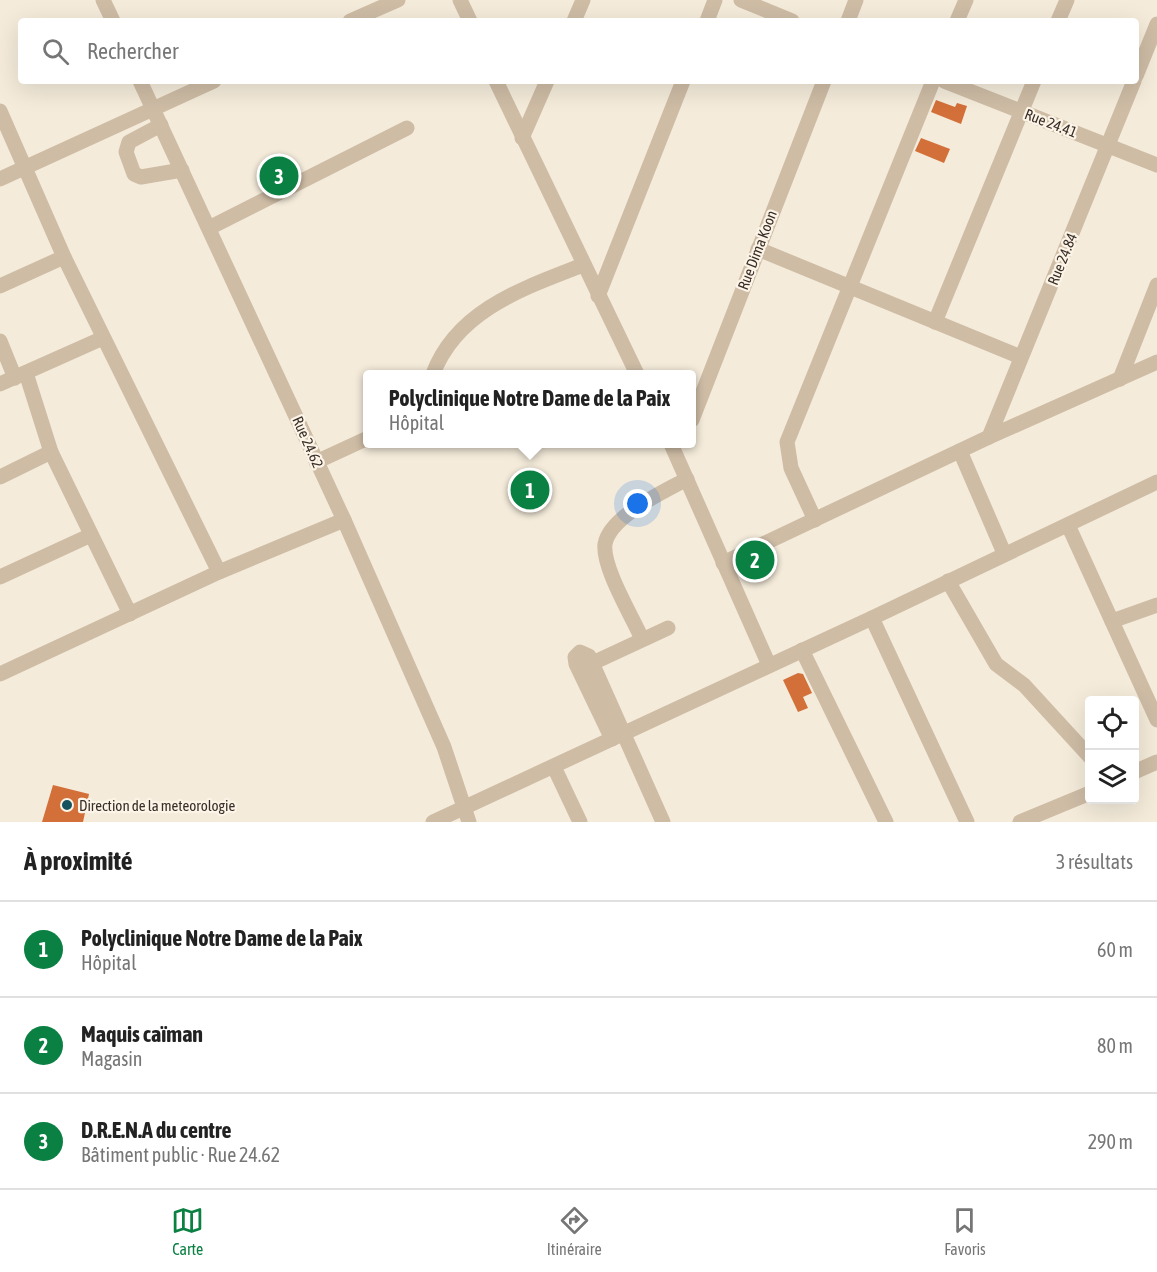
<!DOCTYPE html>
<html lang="fr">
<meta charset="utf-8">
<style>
body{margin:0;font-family:"Asap Condensed",sans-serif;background:#f2f2f2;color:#222}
.controls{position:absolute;right:18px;bottom:18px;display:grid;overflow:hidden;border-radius:6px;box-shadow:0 6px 24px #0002}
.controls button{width:54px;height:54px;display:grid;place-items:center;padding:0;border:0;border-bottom:2px solid #e0e0e0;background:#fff;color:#222;font:30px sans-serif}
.you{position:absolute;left:638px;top:504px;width:21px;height:21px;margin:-15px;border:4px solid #fff;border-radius:50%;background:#1a73e8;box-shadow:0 0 0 9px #1a73e833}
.badge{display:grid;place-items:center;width:39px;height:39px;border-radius:50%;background:#0b8043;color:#fff;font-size:20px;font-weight:700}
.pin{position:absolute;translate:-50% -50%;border:3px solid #fff;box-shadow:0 2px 6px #0006}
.popup{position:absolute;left:363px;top:370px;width:333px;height:78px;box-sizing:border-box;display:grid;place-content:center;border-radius:6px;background:#fff;filter:drop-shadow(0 2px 4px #0005);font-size:20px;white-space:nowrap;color:#767676}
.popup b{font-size:22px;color:#222}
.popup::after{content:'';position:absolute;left:50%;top:100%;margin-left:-12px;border:12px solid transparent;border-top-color:#fff}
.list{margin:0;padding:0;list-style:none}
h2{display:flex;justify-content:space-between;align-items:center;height:78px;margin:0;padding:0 24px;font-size:26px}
h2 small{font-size:20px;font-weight:400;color:#767676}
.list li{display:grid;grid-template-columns:39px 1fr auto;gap:18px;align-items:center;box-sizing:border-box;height:96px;padding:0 24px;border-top:2px solid #e0e0e0}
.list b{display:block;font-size:22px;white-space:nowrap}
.list p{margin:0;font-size:20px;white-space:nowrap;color:#767676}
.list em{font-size:20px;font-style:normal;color:#767676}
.icon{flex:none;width:33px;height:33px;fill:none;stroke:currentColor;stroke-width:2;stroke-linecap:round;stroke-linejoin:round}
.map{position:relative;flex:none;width:1157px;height:822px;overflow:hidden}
.search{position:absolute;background:#fff;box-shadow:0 6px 24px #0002;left:18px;right:18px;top:18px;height:66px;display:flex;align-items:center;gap:15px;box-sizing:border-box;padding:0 21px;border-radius:6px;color:#767676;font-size:22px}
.sheet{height:366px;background:#fff}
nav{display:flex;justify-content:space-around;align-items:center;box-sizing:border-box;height:84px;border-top:2px solid #e0e0e0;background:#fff;font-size:16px;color:#767676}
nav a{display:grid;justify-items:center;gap:3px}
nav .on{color:#0b8043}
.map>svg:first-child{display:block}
.building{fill:#d36f39}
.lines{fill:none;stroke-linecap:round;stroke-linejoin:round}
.minor{stroke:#cebca5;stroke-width:15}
.poi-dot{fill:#17535f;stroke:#fbf4e7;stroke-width:2}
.labels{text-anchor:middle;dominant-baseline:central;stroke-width:4.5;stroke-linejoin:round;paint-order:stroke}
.street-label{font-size:15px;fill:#392e27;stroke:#fbf4e7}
.poi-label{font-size:15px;fill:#392e27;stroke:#fbf4e7;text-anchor:start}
</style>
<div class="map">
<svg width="1157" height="822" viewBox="0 0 1157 822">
<rect width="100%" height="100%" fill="#f4ebda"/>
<g class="building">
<path d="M936 100 955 107 957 103 967 106 961 124 931 112Z"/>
<path d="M921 138 950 149 944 163 915 151Z"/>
<path d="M798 673 803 674 812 693 803 697 808 708 798 712 783 680Z"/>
<path d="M53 785 89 794 83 822H42Z"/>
</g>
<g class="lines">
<g class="minor">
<path d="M103 0 113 21"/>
<path d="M460 0 470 21"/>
<path d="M741 0 792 21"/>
<path d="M350 21 398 0"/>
<path d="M574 21 583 0"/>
<path d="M707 21 715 0"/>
<path d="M848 21 856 0"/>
<path d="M957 21 966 0"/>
<path d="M1058 21 1067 0"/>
<path d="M1136 76 1157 24"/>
<path d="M140 81 344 520 444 747 469 822"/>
<path d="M496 81 637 374"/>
<path d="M944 81 1157 165"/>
<path d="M0 111 64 257 219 572"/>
<path d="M161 125 129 142 126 152 134 174 141 177 182 170"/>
<path d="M522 138 547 81"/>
<path d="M0 179 214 81"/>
<path d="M209 228 407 128"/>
<path d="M758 249 1021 357"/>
<path d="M0 286 64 257"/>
<path d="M598 296 683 81"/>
<path d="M935 322 1034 81"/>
<path d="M0 341 15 378"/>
<path d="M26 373 51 452 130 614"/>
<path d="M433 374C457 310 524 288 583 265"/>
<path d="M1120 379 1157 285"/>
<path d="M0 384 103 338"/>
<path d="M692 420 824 81"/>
<path d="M989 437 1134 81"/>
<path d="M671 444 769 665"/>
<path d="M960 451 1004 553"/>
<path d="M316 462 368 438"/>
<path d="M0 477 51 452"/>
<path d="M815 520 791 468 787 442 933 81"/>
<path d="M1068 525 1157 720"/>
<path d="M723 563 989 437 1157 362"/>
<path d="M0 577 91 535"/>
<path d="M948 581 996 664 1024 685 1090 757"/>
<path d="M872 618 967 822"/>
<path d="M1112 621 1157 605"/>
<path d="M642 639C632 616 602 567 605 544 610 516 665 491 687 479"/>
<path d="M802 650 886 822"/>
<path d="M584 667 668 628"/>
<path d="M0 674 219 572 344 520"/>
<path d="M612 739 576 664 575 657 580 652 589 656 663 822"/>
<path d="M554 767 580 822"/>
<path d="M1134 772 1157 762"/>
<path d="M433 822 872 618 1157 482"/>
<path d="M1020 822 1090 793"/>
</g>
</g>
<circle class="poi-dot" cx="67" cy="805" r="6"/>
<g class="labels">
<g class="street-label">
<text transform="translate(1051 123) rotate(21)">Rue 24.41</text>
<text transform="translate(757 250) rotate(-69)">Rue Dima Koon</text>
<text transform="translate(1062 259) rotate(-68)">Rue 24.84</text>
<text transform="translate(308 442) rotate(66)">Rue 24.62</text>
</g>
<g class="poi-label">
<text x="79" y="805">Direction de la meteorologie</text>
</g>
</g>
</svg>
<div class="controls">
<button><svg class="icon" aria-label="locate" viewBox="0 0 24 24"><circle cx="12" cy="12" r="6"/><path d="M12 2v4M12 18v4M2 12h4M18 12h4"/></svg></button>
<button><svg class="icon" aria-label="layers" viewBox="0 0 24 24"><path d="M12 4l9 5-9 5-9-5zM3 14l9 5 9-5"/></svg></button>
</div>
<div class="you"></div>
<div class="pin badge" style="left:530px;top:490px">1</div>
<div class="popup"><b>Polyclinique Notre Dame de la Paix</b>Hôpital</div>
<div class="pin badge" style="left:755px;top:560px">2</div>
<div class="pin badge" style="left:279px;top:176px">3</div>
<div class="search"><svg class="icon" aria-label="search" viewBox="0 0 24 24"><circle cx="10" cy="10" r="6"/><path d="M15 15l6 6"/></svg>Rechercher</div>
</div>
<section class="sheet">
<h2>À proximité<small>3 résultats</small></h2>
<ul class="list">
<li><span class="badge">1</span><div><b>Polyclinique Notre Dame de la Paix</b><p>Hôpital</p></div><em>60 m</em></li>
<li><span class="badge">2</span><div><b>Maquis caïman</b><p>Magasin</p></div><em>80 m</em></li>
<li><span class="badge">3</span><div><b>D.R.E.N.A du centre</b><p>Bâtiment public · Rue 24.62</p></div><em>290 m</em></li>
</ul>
</section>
<nav>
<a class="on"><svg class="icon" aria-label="map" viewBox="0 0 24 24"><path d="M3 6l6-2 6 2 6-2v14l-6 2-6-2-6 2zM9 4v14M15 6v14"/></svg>Carte</a>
<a><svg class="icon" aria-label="directions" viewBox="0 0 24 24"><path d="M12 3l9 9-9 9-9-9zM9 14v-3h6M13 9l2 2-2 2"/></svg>Itinéraire</a>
<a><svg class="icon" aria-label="saved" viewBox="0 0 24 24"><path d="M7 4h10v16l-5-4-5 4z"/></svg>Favoris</a>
</nav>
